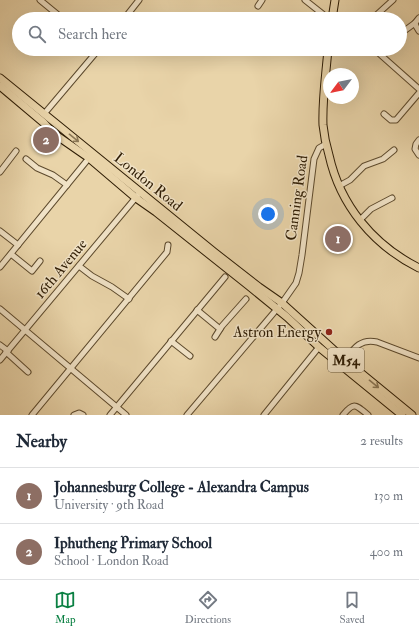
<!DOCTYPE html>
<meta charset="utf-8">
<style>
body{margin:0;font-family:"IM FELL Double Pica",serif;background:#f2f2f3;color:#1f2937}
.compass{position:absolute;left:323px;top:68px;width:36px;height:36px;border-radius:50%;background:#fff;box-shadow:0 4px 16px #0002;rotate:238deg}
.you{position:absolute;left:268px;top:214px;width:14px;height:14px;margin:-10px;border:3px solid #fff;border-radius:50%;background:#1a73e8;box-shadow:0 0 0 6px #1a73e833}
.badge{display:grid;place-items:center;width:26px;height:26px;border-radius:50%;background:#0b8043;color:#fff;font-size:13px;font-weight:700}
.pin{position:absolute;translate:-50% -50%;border:2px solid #fff;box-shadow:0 1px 4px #0006}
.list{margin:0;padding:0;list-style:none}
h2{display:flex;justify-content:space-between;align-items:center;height:52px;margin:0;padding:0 16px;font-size:17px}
h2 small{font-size:13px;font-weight:400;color:#747a83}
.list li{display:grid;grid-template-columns:26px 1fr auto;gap:12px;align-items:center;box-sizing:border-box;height:56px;padding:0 16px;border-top:1px solid #e0e1e3}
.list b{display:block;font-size:15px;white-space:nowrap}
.list p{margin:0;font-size:13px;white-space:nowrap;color:#747a83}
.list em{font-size:13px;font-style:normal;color:#747a83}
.icon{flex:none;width:22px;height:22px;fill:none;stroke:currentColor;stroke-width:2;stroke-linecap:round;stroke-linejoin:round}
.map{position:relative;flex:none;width:419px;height:415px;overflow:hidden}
.search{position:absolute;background:#fff;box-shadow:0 4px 16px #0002;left:12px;right:12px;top:12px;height:44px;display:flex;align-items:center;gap:10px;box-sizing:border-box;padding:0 14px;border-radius:22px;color:#747a83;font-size:15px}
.sheet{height:164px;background:#fff}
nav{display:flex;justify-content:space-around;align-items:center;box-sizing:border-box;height:56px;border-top:1px solid #e0e1e3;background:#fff;font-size:11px;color:#747a83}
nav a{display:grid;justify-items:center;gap:2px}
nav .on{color:#0b8043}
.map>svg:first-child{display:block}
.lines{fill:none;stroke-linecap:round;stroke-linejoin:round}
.minor-casing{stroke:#5d4a2d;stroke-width:7}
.major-casing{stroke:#2e1c04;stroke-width:9}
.minor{stroke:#f1e3c7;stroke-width:5}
.major{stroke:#e9d4a9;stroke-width:7}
.oneway{stroke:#8c7856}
.poi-dot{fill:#8f2418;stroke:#f1e3c7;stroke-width:1.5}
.labels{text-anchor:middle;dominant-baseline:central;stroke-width:3;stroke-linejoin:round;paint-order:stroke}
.shield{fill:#f1e3c7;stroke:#68583e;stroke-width:1}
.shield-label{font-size:14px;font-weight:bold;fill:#2e1c04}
.street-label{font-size:15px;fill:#2e1c04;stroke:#f1e3c7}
.poi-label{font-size:15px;fill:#2e1c04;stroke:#f1e3c7;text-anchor:end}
</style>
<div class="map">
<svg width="419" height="415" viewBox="0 0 419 415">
<rect width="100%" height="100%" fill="#e9d4a9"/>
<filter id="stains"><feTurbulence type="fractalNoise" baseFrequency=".005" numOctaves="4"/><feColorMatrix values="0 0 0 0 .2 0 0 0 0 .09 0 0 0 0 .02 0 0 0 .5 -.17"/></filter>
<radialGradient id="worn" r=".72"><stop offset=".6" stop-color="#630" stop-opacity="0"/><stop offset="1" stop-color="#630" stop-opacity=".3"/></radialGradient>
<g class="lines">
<defs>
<g id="minor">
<path d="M40 0 63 19"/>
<path d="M305 0 329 19"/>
<path d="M258 6 262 0"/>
<path d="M419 18 415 23 416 26 419 31"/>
<path d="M124 19 139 0"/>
<path d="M372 19 393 0"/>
<path d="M400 34 415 23"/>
<path d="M374 49 419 89"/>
<path d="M44 114 99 49"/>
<path d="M384 114 391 120H396L419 93"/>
<path d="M419 140 416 144 415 149 419 155"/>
<path d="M26 159 37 168 53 175 67 185"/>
<path d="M0 172 16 151"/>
<path d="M339 186 350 180 364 166 383 159 394 150"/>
<path d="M360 220 371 209 392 198"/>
<path d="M0 231 18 245"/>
<path d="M11 254 32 271 40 261"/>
<path d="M79 266 92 276 112 287 129 299"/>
<path d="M0 267 89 158"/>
<path d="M0 309 126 415"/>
<path d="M197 310 220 329"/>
<path d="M215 337 222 326 246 299"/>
<path d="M171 341 190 356"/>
<path d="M0 345 8 351"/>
<path d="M6 352 28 372"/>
<path d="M0 360 138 195"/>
<path d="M345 360C354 348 361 338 377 342L419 358"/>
<path d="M32 415 167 252 168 245"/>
<path d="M74 415 79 413 83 415"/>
<path d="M110 415 225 277"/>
<path d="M187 415 282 303 296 283 299 273 302 255 314 159 319 148 326 144"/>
<path d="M264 415 319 347"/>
<path d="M343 415C354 401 356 405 368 415"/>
</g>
<g id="major">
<path d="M332 19 335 0"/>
<path d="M328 49C326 74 322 100 323 125 324 135 326 145 329 155 340 205 373 245 419 268"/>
<path d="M0 78 214 252 259 287 282 303 345 360 412 415"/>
<path d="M0 86 44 123 53 133 89 158 136 198 156 212 249 286 287 317 320 348 402 415"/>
</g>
</defs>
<use href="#minor" class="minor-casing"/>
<use href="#major" class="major-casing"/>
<use href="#minor" class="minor"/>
<use href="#major" class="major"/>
</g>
<defs><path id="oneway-shaft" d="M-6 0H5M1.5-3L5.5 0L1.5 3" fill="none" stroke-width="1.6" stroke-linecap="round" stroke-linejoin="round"/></defs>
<g class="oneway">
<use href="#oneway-shaft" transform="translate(74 138) rotate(39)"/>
<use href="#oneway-shaft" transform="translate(374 384) rotate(39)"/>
</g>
<circle class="poi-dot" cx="329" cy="332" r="4"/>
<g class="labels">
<rect class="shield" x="328" y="348" width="36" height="24" rx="3"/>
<g class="shield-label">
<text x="346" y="360">M54</text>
</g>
<g class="street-label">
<text transform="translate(148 182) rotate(39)">London Road</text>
<text transform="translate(297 198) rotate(-82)">Canning Road</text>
<text transform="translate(61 269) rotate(-50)">16th Avenue</text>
</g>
<g class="poi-label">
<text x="321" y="332">Astron Energy</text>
</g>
</g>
<rect width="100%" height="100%" filter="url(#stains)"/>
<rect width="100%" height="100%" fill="url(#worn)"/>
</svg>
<svg class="compass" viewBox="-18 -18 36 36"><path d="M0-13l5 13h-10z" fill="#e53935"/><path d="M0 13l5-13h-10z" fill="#747a83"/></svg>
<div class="you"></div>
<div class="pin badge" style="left:338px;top:239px;background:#8d6e63">1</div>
<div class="pin badge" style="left:46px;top:140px;background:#8d6e63">2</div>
<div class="search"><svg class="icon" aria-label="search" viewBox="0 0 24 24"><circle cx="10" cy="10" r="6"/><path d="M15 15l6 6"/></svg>Search here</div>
</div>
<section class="sheet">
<h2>Nearby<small>2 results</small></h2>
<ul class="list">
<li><span class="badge" style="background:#8d6e63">1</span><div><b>Johannesburg College - Alexandra Campus</b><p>University · 9th Road</p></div><em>130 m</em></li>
<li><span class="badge" style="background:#8d6e63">2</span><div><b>Iphutheng Primary School</b><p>School · London Road</p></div><em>400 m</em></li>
</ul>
</section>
<nav>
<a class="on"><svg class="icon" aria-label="map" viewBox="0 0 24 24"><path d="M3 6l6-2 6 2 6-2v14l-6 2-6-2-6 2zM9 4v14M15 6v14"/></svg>Map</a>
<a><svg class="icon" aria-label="directions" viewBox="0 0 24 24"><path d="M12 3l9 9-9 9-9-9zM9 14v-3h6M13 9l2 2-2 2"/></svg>Directions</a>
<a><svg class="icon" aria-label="saved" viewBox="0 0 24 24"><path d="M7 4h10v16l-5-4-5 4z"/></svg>Saved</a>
</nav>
